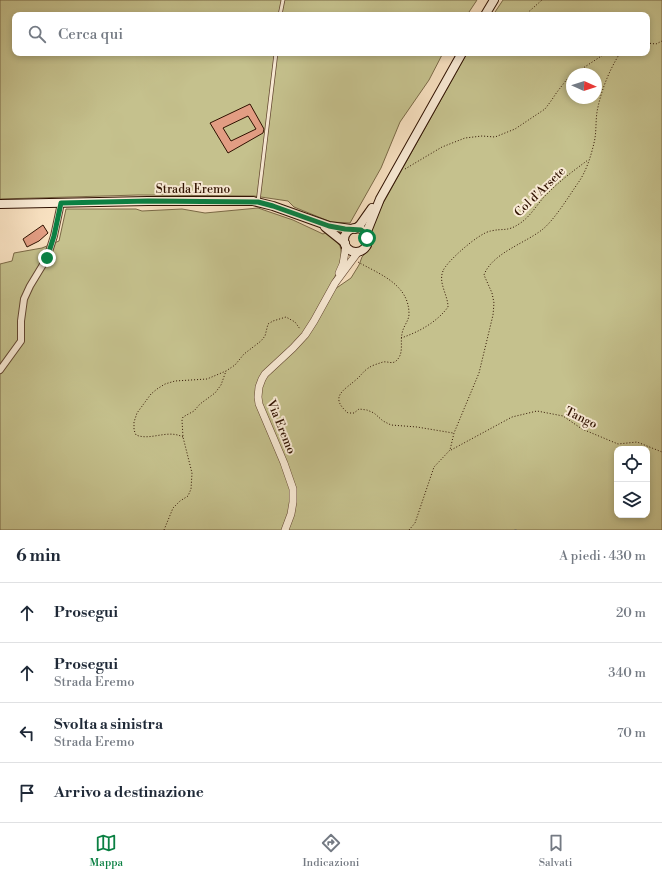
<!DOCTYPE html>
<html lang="it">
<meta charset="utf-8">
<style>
body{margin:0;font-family:"Libre Bodoni",serif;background:#f6f6f7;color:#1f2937}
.controls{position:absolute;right:12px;bottom:12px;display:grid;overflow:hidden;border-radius:8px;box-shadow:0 2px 6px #0003}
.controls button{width:36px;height:36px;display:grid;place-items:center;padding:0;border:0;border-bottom:1px solid #e0e1e3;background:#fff;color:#1f2937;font:20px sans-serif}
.compass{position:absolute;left:566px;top:68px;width:36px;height:36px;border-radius:50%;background:#fff;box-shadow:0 2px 6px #0003;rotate:93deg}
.stop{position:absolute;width:12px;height:12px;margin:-9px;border:3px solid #0b8043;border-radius:50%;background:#fff}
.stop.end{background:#0b8043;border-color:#fff;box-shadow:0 1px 4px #0008}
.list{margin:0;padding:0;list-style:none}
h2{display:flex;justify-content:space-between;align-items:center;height:52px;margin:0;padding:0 16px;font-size:17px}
h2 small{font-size:13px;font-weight:400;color:#747a83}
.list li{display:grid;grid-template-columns:26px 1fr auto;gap:12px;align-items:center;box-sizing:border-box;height:60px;padding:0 16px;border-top:1px solid #e0e1e3}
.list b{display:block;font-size:15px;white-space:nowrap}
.list p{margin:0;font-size:13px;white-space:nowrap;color:#747a83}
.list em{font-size:13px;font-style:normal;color:#747a83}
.icon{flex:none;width:22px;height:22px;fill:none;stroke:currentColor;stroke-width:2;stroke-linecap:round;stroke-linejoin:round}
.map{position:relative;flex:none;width:662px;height:530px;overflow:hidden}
.search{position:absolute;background:#fff;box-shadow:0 2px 6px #0003;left:12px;right:12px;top:12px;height:44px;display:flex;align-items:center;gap:10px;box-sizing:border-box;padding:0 14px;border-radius:8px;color:#747a83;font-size:15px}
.sheet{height:292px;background:#fff}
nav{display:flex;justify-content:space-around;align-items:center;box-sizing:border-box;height:56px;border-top:1px solid #e0e1e3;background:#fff;font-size:11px;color:#747a83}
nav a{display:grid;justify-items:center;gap:2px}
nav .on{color:#0b8043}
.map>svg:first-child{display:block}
.green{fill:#c5c18d;stroke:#7a6946;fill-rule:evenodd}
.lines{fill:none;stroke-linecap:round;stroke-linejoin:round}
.stream{stroke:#737771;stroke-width:1.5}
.building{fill:#e29d83;stroke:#2f1100;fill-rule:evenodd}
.service-casing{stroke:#614530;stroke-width:4.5}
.minor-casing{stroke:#614530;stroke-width:8}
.tertiary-casing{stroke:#614530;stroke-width:8}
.secondary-casing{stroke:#2f1100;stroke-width:10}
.path{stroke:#2f1100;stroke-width:1;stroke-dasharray:1 2;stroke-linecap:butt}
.service{stroke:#faecd7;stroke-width:3}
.minor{stroke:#faecd7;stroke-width:6}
.tertiary{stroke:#faecd7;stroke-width:7}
.secondary{stroke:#faecd7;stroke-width:8}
.route{stroke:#0b8043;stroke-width:5}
.labels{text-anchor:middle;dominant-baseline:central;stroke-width:4;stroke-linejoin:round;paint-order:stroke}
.street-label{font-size:12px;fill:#2f1100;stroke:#faecd7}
</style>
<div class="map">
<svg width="662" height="530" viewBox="0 0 662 530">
<rect width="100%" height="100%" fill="#f8e1c1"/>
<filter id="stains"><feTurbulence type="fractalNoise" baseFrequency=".005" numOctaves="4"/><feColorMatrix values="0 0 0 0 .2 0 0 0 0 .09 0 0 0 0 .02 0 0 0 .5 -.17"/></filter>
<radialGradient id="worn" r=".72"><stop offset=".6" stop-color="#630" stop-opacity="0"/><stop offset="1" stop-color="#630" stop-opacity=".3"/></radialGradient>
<g class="green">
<path d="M0 0H477L467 15H15V53H443L429 80 400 122 381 168 350 223 331 222 294 207 288 201 254 196 138 195 0 199Z"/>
<path d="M503 0H662V530H0V264L12 261 14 253 42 248 59 241 66 209H136L142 211 182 209 205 213 258 208 293 220 323 234 327 232C331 236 337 241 340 246 347 266 322 297 314 315L335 289 351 278 359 265 362 257 371 247 372 224 381 207 467 53H647V15H493ZM572 74H596V98H572ZM617 449H647V515H617Z"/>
</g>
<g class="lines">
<path class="stream" d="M515 530H516"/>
</g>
<g class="building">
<path d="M250 104 264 129 263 133 228 153 210 123ZM248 116 256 129 231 141 223 128Z"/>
<path d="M43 225 48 233 39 241 27 247 23 239Z"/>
</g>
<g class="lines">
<defs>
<g id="service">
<path d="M280 15 283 0"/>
<path d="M258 202 276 53"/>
</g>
<path id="minor" d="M0 370 21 341V321L24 299 30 286 47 258 54 236 61 203"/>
<g id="tertiary">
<path d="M339 273 343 264 346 246"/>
<path d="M285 530 291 514 293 502V489L284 463 259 404 258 397 259 387 262 379 265 374 293 348 305 335 314 321 335 283 358 252"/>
</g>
<g id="secondary">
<path d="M485 15 494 0"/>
<path d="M0 204 148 201H253L273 206 329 226 351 229"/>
<path d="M325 227 345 243"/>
<circle cx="356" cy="240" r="12"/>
<path d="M355 229 360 225 372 208"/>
<path d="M366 234 380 199 462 53"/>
</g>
</defs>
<use href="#service" class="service-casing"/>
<use href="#minor" class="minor-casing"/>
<use href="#tertiary" class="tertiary-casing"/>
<use href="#secondary" class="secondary-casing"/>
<g class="path">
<path d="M525 15 542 0"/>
<path d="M647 43 656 44 662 41"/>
<path d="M574 74 606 53"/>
<path d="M405 169 442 147 465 138 482 136 495 137 515 129 545 109 551 101 557 92 568 78 572 75"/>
<path d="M358 262C379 274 409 284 409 314 409 321 403 326 402 334 400 342 404 353 397 360 393 365 388 361 383 362 380 363 377 364 374 365 365 369 364 372 358 378 345 390 328 396 348 413H354L359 409 367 410 374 413 383 421 391 425 417 427 453 433"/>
<path d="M401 338C419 332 437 322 448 307 448 295 438 283 443 271 446 262 480 232 491 231 503 228 507 232 519 224 530 217 536 206 544 197 557 183 573 171 588 160"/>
<path d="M183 437C167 429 151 441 136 435L134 430V422L137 413 151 394 157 389 165 384 175 381 207 379 226 371 235 365 244 354 261 341 265 336 268 324 273 321 286 317 295 322 300 329"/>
<path d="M451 450 512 417 537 411 563 416 582 429 618 444 637 442 662 452"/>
<path d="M164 530 173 508 180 501 188 496 191 489 192 473 183 437 182 420 183 417 194 411 200 404 215 393 221 385 226 371"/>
<path d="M409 530 415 523 434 467 450 450 454 433 479 373 493 315 494 303 492 293 484 275C492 253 526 243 543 229 555 219 569 196 578 183 586 172 591 156 594 143 597 131 595 119 598 107 602 88 610 69 620 53"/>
</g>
<use href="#service" class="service"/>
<use href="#minor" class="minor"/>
<use href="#tertiary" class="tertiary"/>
<use href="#secondary" class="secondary"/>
</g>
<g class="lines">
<path class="route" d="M47 258 54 236 61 203 148 201 258 202 273 206 329 226 345 229 361 230 366 234 367 238"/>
</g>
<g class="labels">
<g class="street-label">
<text x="193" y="189">Strada Eremo</text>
<text transform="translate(540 192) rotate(-44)">Col d'Arsete</text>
<text transform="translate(581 418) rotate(26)">Tango</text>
<text transform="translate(281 427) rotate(68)">Via Eremo</text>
</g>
</g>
<rect width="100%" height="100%" filter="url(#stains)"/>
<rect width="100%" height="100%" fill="url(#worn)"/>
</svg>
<div class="controls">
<button><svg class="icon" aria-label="locate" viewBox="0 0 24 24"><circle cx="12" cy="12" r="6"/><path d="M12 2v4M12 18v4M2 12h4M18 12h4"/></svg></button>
<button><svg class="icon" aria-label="layers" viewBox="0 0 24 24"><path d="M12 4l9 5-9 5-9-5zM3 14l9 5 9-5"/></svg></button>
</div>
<svg class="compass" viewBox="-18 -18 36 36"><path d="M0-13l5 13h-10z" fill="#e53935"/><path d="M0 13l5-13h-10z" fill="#747a83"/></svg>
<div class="stop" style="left:367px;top:238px"></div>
<div class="stop end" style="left:47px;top:258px"></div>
<div class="search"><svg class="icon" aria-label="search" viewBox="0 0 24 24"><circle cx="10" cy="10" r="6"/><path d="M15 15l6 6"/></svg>Cerca qui</div>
</div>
<section class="sheet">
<h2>6 min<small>A piedi · 430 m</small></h2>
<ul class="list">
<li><svg class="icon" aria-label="ahead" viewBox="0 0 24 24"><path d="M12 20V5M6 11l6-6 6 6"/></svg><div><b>Prosegui</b></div><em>20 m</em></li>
<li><svg class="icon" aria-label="ahead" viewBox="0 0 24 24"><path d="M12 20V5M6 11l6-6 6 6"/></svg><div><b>Prosegui</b><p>Strada Eremo</p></div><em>340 m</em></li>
<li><svg class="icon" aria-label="left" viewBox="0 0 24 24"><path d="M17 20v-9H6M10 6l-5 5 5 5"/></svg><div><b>Svolta a sinistra</b><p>Strada Eremo</p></div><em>70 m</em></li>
<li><svg class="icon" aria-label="arrive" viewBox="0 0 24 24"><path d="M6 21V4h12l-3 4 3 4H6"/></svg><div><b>Arrivo a destinazione</b></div></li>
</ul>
</section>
<nav>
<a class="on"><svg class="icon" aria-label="map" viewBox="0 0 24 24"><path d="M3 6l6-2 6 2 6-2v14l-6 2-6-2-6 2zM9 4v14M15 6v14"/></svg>Mappa</a>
<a><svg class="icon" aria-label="directions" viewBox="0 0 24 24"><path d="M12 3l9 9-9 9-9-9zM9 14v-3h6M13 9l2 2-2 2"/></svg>Indicazioni</a>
<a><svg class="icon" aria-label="saved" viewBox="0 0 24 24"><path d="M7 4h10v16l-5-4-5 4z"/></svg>Salvati</a>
</nav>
